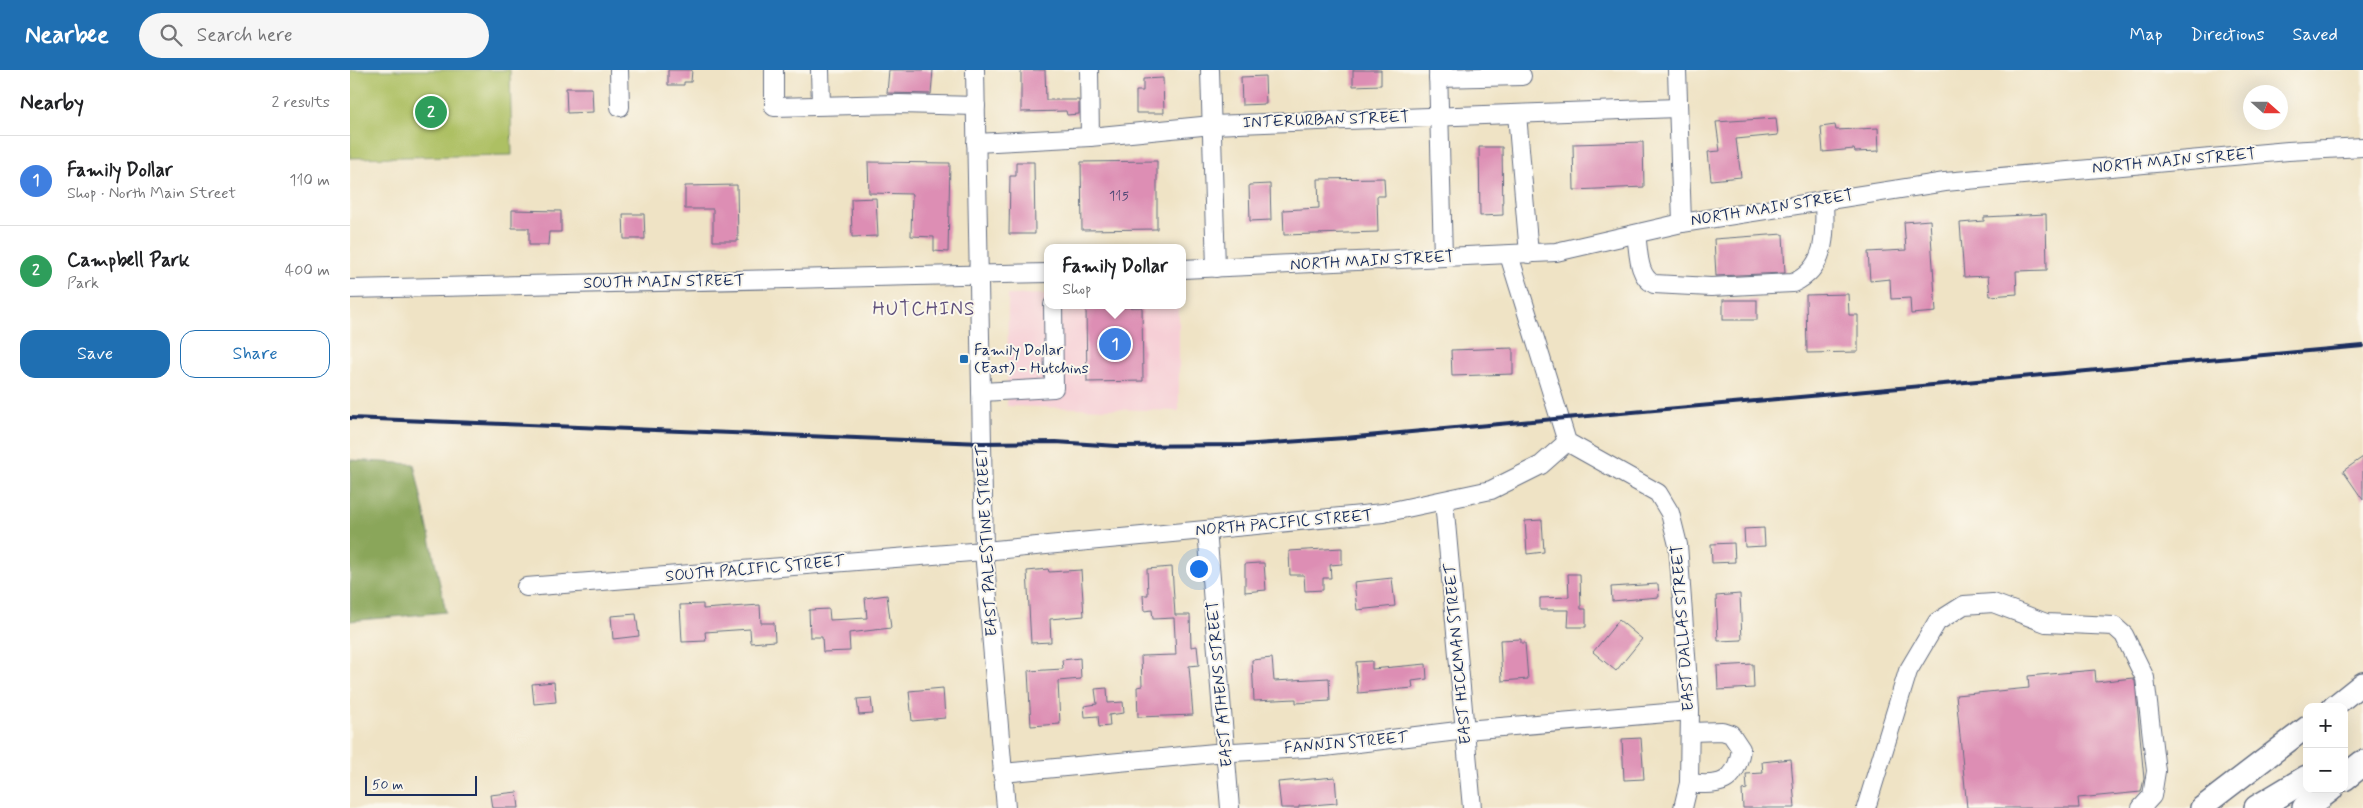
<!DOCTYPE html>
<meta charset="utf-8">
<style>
body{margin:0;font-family:Mynerve,sans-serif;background:#f6f6f6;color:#202124}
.controls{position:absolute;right:15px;bottom:15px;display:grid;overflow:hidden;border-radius:10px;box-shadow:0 5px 20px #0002}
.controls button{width:45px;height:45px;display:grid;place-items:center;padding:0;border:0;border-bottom:1px solid #e0e0e0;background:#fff;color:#202124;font:25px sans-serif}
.compass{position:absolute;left:1893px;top:15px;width:45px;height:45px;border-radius:50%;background:#fff;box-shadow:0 5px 20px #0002;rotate:111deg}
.scale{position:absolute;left:15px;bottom:12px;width:112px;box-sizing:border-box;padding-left:5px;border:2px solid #1b2f5e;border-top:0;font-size:14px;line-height:18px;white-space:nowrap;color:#1b2f5e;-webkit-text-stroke:4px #fbf7ec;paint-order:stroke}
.you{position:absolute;left:848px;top:498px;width:18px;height:18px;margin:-12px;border:4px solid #fff;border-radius:50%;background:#1a73e8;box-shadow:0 0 0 8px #1a73e833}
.badge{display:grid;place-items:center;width:32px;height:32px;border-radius:50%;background:#1f6fb2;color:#fff;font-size:16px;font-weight:700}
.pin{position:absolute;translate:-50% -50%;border:2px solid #fff;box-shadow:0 1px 5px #0006}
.popup{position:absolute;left:694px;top:174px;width:142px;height:65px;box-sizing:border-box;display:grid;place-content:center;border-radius:10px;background:#fff;filter:drop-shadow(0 1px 4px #0005);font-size:16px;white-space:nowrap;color:#757577}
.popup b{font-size:19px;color:#202124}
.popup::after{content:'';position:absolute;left:50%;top:100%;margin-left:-10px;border:10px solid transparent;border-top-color:#fff}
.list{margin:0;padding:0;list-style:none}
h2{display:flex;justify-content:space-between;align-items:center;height:65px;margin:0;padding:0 20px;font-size:21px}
h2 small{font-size:16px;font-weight:400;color:#757577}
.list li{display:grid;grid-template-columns:32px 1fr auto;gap:15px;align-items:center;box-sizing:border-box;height:90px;padding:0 20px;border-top:1px solid #e0e0e0}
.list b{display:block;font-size:19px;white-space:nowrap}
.list p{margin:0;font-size:16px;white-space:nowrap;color:#757577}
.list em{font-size:16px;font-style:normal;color:#757577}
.actions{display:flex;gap:10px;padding:15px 20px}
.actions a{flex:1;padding:11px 0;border:1px solid #1f6fb2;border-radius:15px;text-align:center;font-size:18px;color:#1f6fb2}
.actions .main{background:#1f6fb2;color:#fff}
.icon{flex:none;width:28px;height:28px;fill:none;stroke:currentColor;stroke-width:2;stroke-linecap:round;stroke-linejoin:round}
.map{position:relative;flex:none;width:2013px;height:738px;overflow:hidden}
header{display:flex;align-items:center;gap:30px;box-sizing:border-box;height:70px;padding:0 25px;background:#1f6fb2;color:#fff}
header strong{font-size:24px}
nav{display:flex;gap:28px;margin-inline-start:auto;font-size:18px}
.search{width:350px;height:45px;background:#f6f6f6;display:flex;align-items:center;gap:12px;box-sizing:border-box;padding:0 18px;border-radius:28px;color:#757577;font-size:19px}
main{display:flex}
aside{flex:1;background:#fff}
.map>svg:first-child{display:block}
.built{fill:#f6cfd6}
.green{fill:#adc064;stroke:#647861}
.forest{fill:#8aa65a;stroke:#526a5c}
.building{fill:#dd8eb4}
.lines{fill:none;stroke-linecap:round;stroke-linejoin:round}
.minor-casing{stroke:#656e82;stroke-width:20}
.major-casing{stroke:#656e82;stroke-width:24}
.highway-casing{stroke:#656e82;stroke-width:28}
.minor{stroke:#fff;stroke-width:18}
.major{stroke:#fff;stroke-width:21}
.highway{stroke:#fff;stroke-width:25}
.rail{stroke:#1b2f5e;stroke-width:4}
.poi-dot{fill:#1f6fb2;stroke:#fbf7ec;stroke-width:2}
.labels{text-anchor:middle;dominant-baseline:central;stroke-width:4;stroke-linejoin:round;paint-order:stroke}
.number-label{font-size:14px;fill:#4c4774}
.street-label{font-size:16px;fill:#1b2f5e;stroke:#fbf7ec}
.poi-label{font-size:16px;fill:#1b2f5e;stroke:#fbf7ec;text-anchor:start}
.quarter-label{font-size:19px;letter-spacing:1px;fill:#5f507c;stroke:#fbf7ec}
</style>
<header>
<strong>Nearbee</strong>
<div class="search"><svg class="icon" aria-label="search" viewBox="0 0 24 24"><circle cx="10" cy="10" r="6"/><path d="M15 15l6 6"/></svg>Search here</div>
<nav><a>Map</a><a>Directions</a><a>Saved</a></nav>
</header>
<main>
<aside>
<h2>Nearby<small>2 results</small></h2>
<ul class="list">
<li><span class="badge" style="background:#3f7fe0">1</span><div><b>Family Dollar</b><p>Shop · North Main Street</p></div><em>110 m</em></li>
<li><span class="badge" style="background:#2e9e5b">2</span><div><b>Campbell Park</b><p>Park</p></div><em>400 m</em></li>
</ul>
<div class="actions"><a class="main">Save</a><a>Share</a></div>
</aside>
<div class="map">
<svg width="2013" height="738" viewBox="0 0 2013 738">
<rect width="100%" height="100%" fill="#fbf7ec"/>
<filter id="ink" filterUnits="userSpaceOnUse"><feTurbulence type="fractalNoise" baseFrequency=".02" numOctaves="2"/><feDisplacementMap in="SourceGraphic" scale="10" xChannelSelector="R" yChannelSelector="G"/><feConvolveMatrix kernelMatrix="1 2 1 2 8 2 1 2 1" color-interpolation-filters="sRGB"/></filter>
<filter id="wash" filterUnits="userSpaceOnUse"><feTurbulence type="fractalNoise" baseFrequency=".0096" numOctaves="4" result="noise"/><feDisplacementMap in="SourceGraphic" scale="20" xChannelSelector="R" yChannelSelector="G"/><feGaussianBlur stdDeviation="1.12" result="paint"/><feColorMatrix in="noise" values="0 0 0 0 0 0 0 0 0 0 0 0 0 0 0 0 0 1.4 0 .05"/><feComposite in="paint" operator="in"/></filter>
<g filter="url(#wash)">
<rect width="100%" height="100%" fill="#efe3c5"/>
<path class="built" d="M697 224 698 235H829V341L657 336 658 225Z"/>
<path class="green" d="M0 0H160L162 85 0 88Z"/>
<path class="forest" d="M0 390 64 394 96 542 0 551Z"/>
<g id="blocks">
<g class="building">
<path d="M318 0H342L341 12H334V15H318Z"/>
<path d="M539 0H583L581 24 537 23Z"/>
<path d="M671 0H695L696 30H729V44L717 45 716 41 671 42Z"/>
<path d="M1003 0H1031V15L1003 16Z"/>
<path d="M915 6 916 34 892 35 891 7Z"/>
<path d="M813 8 814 43H786V21H793V9Z"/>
<path d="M216 18H242L243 42 217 43Z"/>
<path d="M1426 48 1428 65 1386 69 1391 107 1361 110 1358 82 1370 81 1366 52Z"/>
<path d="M1485 55 1486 60 1528 58 1529 81 1505 82 1504 79 1473 82 1471 57Z"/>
<path d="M1293 72 1294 117 1224 120 1223 74Z"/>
<path d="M1129 77H1152L1153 145 1130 146Z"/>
<path d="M807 91V159L732 160 731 92Z"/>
<path d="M518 92 600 93 598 182 584 181V167L561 166 562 124 519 123Z"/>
<path d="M666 92H684L685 164H659L660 106H666Z"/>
<path d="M1034 108 1035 126H1027L1028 162 934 165 933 140 969 138 968 109Z"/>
<path d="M920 114 921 150 900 151 899 115Z"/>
<path d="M387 115 388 171H363V139H335V116Z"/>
<path d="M526 128 528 166 502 167 501 129Z"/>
<path d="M162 140 211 141V162H199L198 175H179V158H162Z"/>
<path d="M273 144H294L295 169H274Z"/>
<path d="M1696 144 1697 200 1666 201 1667 224 1640 226 1638 206 1614 207 1610 153 1634 151V147Z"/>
<path d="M1580 150 1586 242 1561 244 1560 228 1541 229 1540 209 1520 211 1518 182 1556 180 1554 152Z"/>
<path d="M1433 164 1435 203 1366 206 1364 169Z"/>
<path d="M1498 224 1499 245H1508V282L1457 283 1456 225Z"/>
<rect x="1373" y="230" width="34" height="20"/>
<path d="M792 237 793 311 737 312 736 238Z"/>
<path d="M1163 278V304L1102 306 1101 280Z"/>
<path d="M2013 387V430L1993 401Z"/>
<path d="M1192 450 1194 482 1177 484 1175 451Z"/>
<path d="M1414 458 1415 476 1395 477 1394 459Z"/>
<path d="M1384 473 1385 492 1362 493 1361 474Z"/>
<path d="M992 478V494L980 495 981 508H973V520L955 521 954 505H940L939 481Z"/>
<path d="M909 493H914L916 520 895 522V494Z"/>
<path d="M822 497 825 545H840L841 577 847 576 849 595 839 596 843 645 788 647 787 617 792 616 791 586 826 585 824 548 803 549 802 540 794 541 793 525H798L797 499Z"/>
<path d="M698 499 699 502 731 500 734 546 700 549 701 572 681 573 677 501Z"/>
<path d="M1218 504H1230L1231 539H1236V557H1218L1219 540H1190V528L1219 527Z"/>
<path d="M1042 508 1045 536 1007 540 1004 512Z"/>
<path d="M1308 514 1309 527 1262 531 1261 517Z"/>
<path d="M1390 524 1392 570 1368 571 1366 526Z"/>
<path d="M537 525 541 558 499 563 500 581 473 582 472 567H460L459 540 479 539 480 550 517 548 515 528Z"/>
<path d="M353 534V539L410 535 411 553H424L425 571 401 573 400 559 355 562 356 571 332 572 330 535Z"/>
<path d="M286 544 289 566 263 569 261 546Z"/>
<path d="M1269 550 1292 569 1266 601 1243 582Z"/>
<path d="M1171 569V573H1175L1178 609 1152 611 1150 570Z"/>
<path d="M730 588 731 609 708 611 710 654 681 656 678 601 713 599 712 590Z"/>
<path d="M922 588 924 611 979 608 980 631 946 633V629L904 631 902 590Z"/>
<path d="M1022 591V599L1076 594 1077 609 1062 611 1063 618 1008 623 1006 592Z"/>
<path d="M1403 594 1404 618 1368 620 1367 596Z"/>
<path d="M1745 600 1746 612 1783 608 1785 611 1794 709 1791 722 1728 728 1729 738H1617L1606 625 1679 618 1678 606Z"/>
<path d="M204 612 206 632 184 634 182 614Z"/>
<path d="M593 618 595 648 562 651 559 621Z"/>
<path d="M757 618 758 633 773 632 774 643 759 645 760 656 749 657 748 646 735 647 734 636 747 634 745 619Z"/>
<path d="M521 628 523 644 509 645 507 629Z"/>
<path d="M1291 668 1294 709 1274 710 1272 669Z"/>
<path d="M1441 689 1445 738H1393L1392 720 1397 719 1396 704 1413 703 1412 692Z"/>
<path d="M985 707 987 733 949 736V738H931L928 712Z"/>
<path d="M167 722 169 738H142L140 725Z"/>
</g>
</g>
</g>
<g filter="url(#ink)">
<use href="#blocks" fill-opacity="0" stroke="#656e82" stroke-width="1"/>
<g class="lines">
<defs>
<g id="minor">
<path d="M269 0 270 37"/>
<path d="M424 0V37L549 34 626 36"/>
<path d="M470 0 471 35"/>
<path d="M625 0 634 481 656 738"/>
<path d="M739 0 740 67"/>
<path d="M860 0 866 198"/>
<path d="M1088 0 1093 187"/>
<path d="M1327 0 1332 153"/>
<path d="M1088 8 1172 6"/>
<path d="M1167 44 1179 184"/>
<path d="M626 73 740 67 862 55 1327 38"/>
<path d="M1286 164C1289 181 1287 206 1304 214L1361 217 1443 213C1478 197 1475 162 1474 129"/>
<path d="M1159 185 1217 372 1308 423 1320 443 1328 475 1340 641 1339 713 1333 738"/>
<path d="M832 199 1206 182 1332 153 1595 112 1938 81 2013 77"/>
<path d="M0 219 698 203"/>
<path d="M631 322 704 318 703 235"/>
<path d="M1094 431 1122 738"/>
<path d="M857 460 880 738"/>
<path d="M176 517 634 481 1033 443 1141 420 1191 395 1217 372"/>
<path d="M652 703 865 683 974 677 1116 660 1340 641"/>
<path d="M1339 713C1370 717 1386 713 1391 679L1381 664 1372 661 1340 662"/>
<path d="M1516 738 1558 601 1587 552 1614 535 1643 533 1696 553 1764 556 1774 565 1795 608 1806 701 1802 726 1791 738"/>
</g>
<g id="major">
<path d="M1983 637 2013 613"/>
<path d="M1851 738 1957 657"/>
</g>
<g id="highway">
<path d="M1994 708 2013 693"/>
<path d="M1907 738 1957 708"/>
<path d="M1955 738 1980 719"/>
</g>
</defs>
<use href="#minor" class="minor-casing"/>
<use href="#major" class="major-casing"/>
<use href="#highway" class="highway-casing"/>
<use href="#minor" class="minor"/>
<use href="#major" class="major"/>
<use href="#highway" class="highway"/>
<path class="rail" d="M0 348 632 373 706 372 767 376 891 375 995 368 2013 276"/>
</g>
</g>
<rect class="poi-dot" x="609" y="284" width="10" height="10" rx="2.5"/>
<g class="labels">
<g class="number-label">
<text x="769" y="126">115</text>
</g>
<g class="street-label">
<text transform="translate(976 50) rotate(-2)">INTERURBAN STREET</text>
<text transform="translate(1824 91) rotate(-5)">NORTH MAIN STREET</text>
<text transform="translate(1422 138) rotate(-9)">NORTH MAIN STREET</text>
<text transform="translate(1022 191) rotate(-3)">NORTH MAIN STREET</text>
<text transform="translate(314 212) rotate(-1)">SOUTH MAIN STREET</text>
<text transform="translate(934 453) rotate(-5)">NORTH PACIFIC STREET</text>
<text transform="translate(637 471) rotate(-93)">EAST PALESTINE STREET</text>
<text transform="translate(405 499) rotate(-5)">SOUTH PACIFIC STREET</text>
<text transform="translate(1333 558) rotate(-94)">EAST DALLAS STREET</text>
<text transform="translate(1108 584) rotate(-95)">EAST HICKMAN STREET</text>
<text transform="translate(870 614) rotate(-95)">EAST ATHENS STREET</text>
<text transform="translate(996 673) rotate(-5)">FANNIN STREET</text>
</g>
<g class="poi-label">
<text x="624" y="280">Family Dollar<tspan x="624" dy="18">(East) - Hutchins</tspan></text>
</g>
<g class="quarter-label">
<text x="574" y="239">HUTCHINS</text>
</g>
</g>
</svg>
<div class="controls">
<button>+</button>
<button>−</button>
</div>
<svg class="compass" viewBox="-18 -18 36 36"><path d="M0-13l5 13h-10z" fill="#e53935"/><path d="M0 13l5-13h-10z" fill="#757577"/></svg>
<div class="scale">50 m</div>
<div class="you"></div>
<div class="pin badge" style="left:765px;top:274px;background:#3f7fe0">1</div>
<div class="popup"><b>Family Dollar</b>Shop</div>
<div class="pin badge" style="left:81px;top:42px;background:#2e9e5b">2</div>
</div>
</main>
